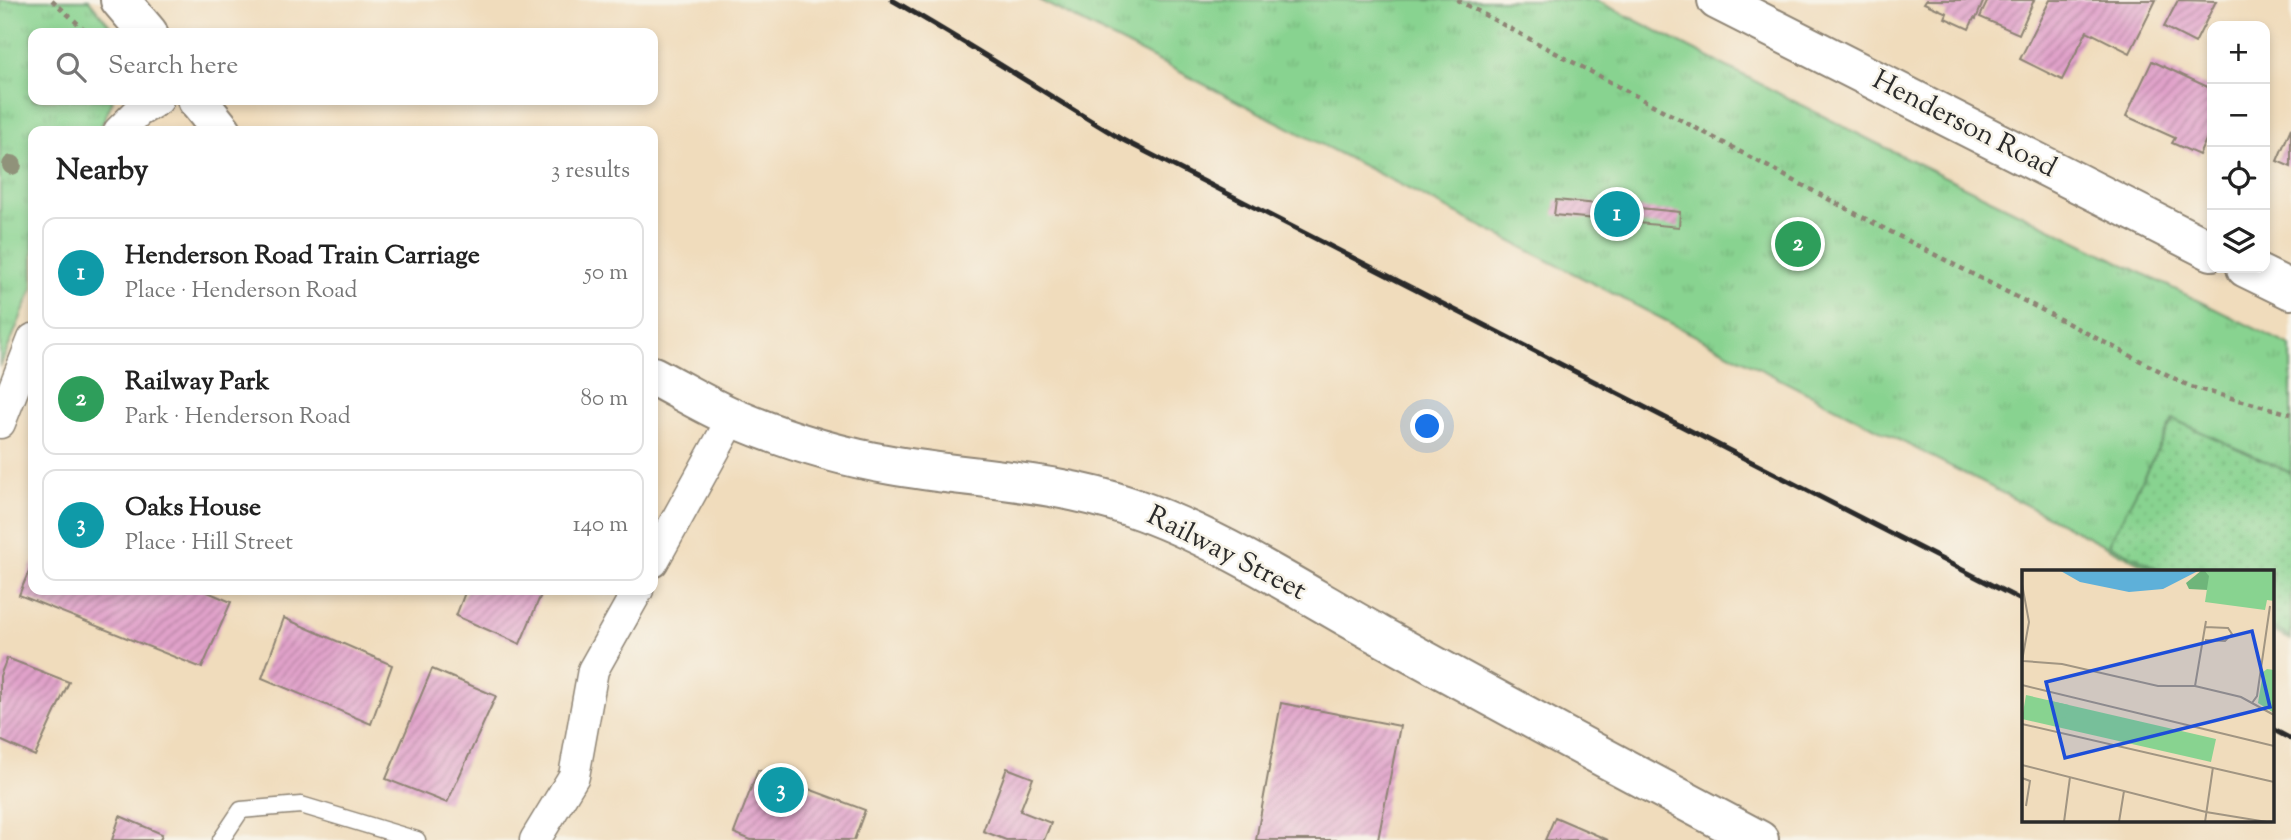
<!DOCTYPE html>
<meta charset="utf-8">
<style>
body{margin:0;font-family:"Sorts Mill Goudy",serif;background:#f6f6f6;color:#222}
.controls{position:absolute;right:21px;top:21px;display:grid;overflow:hidden;border-radius:14px;box-shadow:0 4px 10px #0003}
.controls button{width:63px;height:63px;display:grid;place-items:center;padding:0;border:0;border-bottom:2px solid #e0e0e0;background:#fff;color:#222;font:35px sans-serif}
.you{position:absolute;left:1428px;top:427px;width:24px;height:24px;margin:-18px;border:5px solid #fff;border-radius:50%;background:#1a73e8;box-shadow:0 0 0 10px #1a73e833}
.badge{display:grid;place-items:center;width:46px;height:46px;border-radius:50%;background:#2563eb;color:#fff;font-size:23px;font-weight:700}
.pin{position:absolute;translate:-50% -50%;border:4px solid #fff;box-shadow:0 2px 7px #0006}
.list{margin:0;padding:0;list-style:none}
h2{display:flex;justify-content:space-between;align-items:center;height:91px;margin:0;padding:0 28px;font-size:30px}
h2 small{font-size:23px;font-weight:400;color:#767676}
.list li{display:grid;grid-template-columns:46px 1fr auto;gap:21px;align-items:center;box-sizing:border-box;height:112px;margin:0 14px 14px;padding:0 14px;border:2px solid #e0e0e0;border-radius:14px}
.list b{display:block;font-size:26px;white-space:nowrap}
.list p{margin:0;font-size:23px;white-space:nowrap;color:#767676}
.list em{font-size:23px;font-style:normal;color:#767676}
.icon{flex:none;width:38px;height:38px;fill:none;stroke:currentColor;stroke-width:2;stroke-linecap:round;stroke-linejoin:round}
.map{position:relative;flex:none;width:2291px;height:840px;overflow:hidden}
.search{position:absolute;background:#fff;box-shadow:0 4px 10px #0003;left:28px;top:28px;width:630px;height:77px;display:flex;align-items:center;gap:18px;box-sizing:border-box;padding:0 24px;border-radius:14px;color:#767676;font-size:26px}
.panel{position:absolute;background:#fff;box-shadow:0 4px 10px #0003;left:28px;top:126px;width:630px;height:469px;border-radius:14px}
.map>svg:first-child{display:block}
.park{fill:url(#park-tufts);stroke:#5a7f5e;stroke-width:2}
.garden{fill:url(#garden-dots);stroke:#5a7f5e;stroke-width:2}
.building{fill:url(#building-hatch)}
.lines{fill:none;stroke-linecap:round;stroke-linejoin:round}
.service-casing{stroke:#8e8474;stroke-width:19}
.minor-casing{stroke:#8e8474;stroke-width:33}
.tertiary-casing{stroke:#8e8474;stroke-width:42}
.path{stroke:#8e8474;stroke-width:4.5;stroke-dasharray:5 5;stroke-linecap:butt}
.service{stroke:#fff;stroke-width:16}
.minor{stroke:#fff;stroke-width:30}
.tertiary{stroke:#fff;stroke-width:38}
.rail{stroke:#2b2b2b;stroke-width:5}
.tree{fill:#90927a}
.labels{text-anchor:middle;dominant-baseline:central;stroke-width:5;stroke-linejoin:round;paint-order:stroke}
.street-label{font-size:28px;fill:#2b2b2b;stroke:#f7f3e8}
.inset-road{fill:none;stroke:#a19582;stroke-width:2}
.view{fill:#1d4ed8;fill-opacity:0.15;stroke:#1d4ed8;stroke-width:3.5}
.inset-edge{fill:none;stroke:#2b2b2b;stroke-width:3.5}
</style>
<div class="map">
<svg width="2291" height="840" viewBox="0 0 2291 840">
<defs>
<pattern id="park-tufts" width="24" height="20" patternUnits="userSpaceOnUse" patternTransform="scale(1.75)"><rect width="24" height="20" fill="#88d390"/><path d="M3 7l-1-3M5 7V3M7 7l1-3M15 17l-1-3M17 17v-4M19 17l1-3" fill="none" stroke="#76b57c"/></pattern>
<pattern id="garden-dots" width="8" height="8" patternUnits="userSpaceOnUse" patternTransform="scale(1.75)"><rect width="8" height="8" fill="#88d390"/><path d="M2 2h.1M6 6h.1" fill="none" stroke="#76b57c" stroke-width="1.8" stroke-linecap="round"/></pattern>
<pattern id="building-hatch" width="6" height="6" patternUnits="userSpaceOnUse" patternTransform="scale(1.75)"><rect width="6" height="6" fill="#e1a2ca"/><path d="M-1 1l2-2M0 6l6-6M5 7l2-2" fill="none" stroke="#b784a4"/></pattern>
</defs>
<rect width="100%" height="100%" fill="#f7f3e8"/>
<filter id="ink" filterUnits="userSpaceOnUse"><feTurbulence type="fractalNoise" baseFrequency=".0143" numOctaves="2"/><feDisplacementMap in="SourceGraphic" scale="14" xChannelSelector="R" yChannelSelector="G"/><feConvolveMatrix kernelMatrix="1 2 1 2 8 2 1 2 1" color-interpolation-filters="sRGB"/></filter>
<filter id="wash" filterUnits="userSpaceOnUse"><feTurbulence type="fractalNoise" baseFrequency=".00686" numOctaves="4" result="noise"/><feDisplacementMap in="SourceGraphic" scale="28" xChannelSelector="R" yChannelSelector="G"/><feGaussianBlur stdDeviation="1.57" result="paint"/><feColorMatrix in="noise" values="0 0 0 0 0 0 0 0 0 0 0 0 0 0 0 0 0 1.4 0 .05"/><feComposite in="paint" operator="in"/></filter>
<g filter="url(#wash)">
<rect width="100%" height="100%" fill="#f0dcbc"/>
<g class="park">
<path d="M0 0H89L116 33H33V100H113L99 131H33V288L0 367Z"/>
<path d="M1039 0H1596L1872 141 2291 346V640L2272 631V572H2157Z"/>
</g>
<path class="garden" d="M2173 419 2291 473V637L2272 627V572H2165L2109 544Z"/>
<g id="blocks">
<g class="building">
<path d="M1926 0H1984L1976 19 1974 18 1969 29 1945 18 1947 13 1924 3Z"/>
<path d="M1988 0H2034L2019 34 1980 17Z"/>
<path d="M2050 0H2156L2130 53 2087 31 2062 80 2020 59Z"/>
<path d="M2178 0 2216 1 2195 43 2164 27Z"/>
<path d="M2152 61 2212 89V127L2199 155 2172 143 2175 138 2126 116Z"/>
<path d="M2291 128V167L2277 161Z"/>
<path d="M1556 200 1680 212 1679 227 1554 215Z"/>
<path d="M33 561V590H203L231 602 202 668 19 595Z"/>
<path d="M466 590H543L520 644 456 616Z"/>
<path d="M284 618 392 665 371 724 262 678Z"/>
<path d="M7 658 69 682 35 756 0 740V676Z"/>
<path d="M432 669 496 696 447 803 386 779Z"/>
<path d="M1281 703 1400 726 1378 840H1256Z"/>
<path d="M1007 768 1033 778 1020 811 1051 823 1044 840H1006L983 831Z"/>
<path d="M758 770 865 810 854 840H751L734 833Z"/>
<path d="M120 816 162 834 160 840H112Z"/>
<path d="M1555 817 1608 840H1545Z"/>
</g>
</g>
</g>
<g filter="url(#ink)">
<use href="#blocks" fill-opacity="0" stroke="#8e8474" stroke-width="2"/>
<g class="lines">
<defs>
<path id="service" d="M221 840 241 810 301 805 417 840"/>
<g id="minor">
<path d="M119 131 138 112 158 100"/>
<path d="M0 423 33 339"/>
<path d="M653 562 733 417"/>
<path d="M535 840 574 776 593 670 638 590"/>
</g>
<g id="tertiary">
<path d="M120 0 148 33"/>
<path d="M1717 0 2212 251"/>
<path d="M197 100 222 131"/>
<path d="M2246 268 2291 290"/>
<path d="M653 376C680 390 706 406 734 418 784 439 837 456 891 465 970 479 1054 480 1131 507 1218 537 1298 590 1379 635 1505 705 1632 773 1759 840"/>
</g>
</defs>
<use href="#service" class="service-casing"/>
<use href="#minor" class="minor-casing"/>
<use href="#tertiary" class="tertiary-casing"/>
<g class="path">
<path d="M52 0 88 33"/>
<path d="M1457 0 1860 216 2191 387 2291 414"/>
</g>
<use href="#service" class="service"/>
<use href="#minor" class="minor"/>
<use href="#tertiary" class="tertiary"/>
<g class="rail">
<path d="M892 0C970 44 1044 93 1121 139L2023 601"/>
<path d="M2272 729 2291 739"/>
</g>
</g>
<circle class="tree" cx="12" cy="165" r="10"/>
</g>
<g class="labels">
<g class="street-label">
<text transform="translate(1964 125) rotate(27)">Henderson Road</text>
<text transform="translate(1226 554) rotate(27)">Railway Street</text>
</g>
</g>
<g transform="translate(2022 570)">
<rect width="252" height="252" fill="#f0dcbc"/>
<path d="M180 0H208L186 20 167 19 164 13Z" fill="#6eb57a"/>
<path d="M182 0H252V31L245 30 243 40 183 32 187 6ZM245 99 252 100V143L236 133 241 102ZM4 125 194 169 189 192 0 149Z" fill="#88d390"/>
<path d="M24 130 47 135 44 148 21 143Z" fill="#88d390"/>
<path d="M37 0 81 1 178 0 141 19 107 22 58 12Z" fill="#5eb0d9"/>
<path class="inset-road" d="M0 14 7 52 0 91M183 70 203 71 210 64 206 58 183 57M1 91 40 94 136 116H173L219 127 252 145M0 115 252 176M173 116 184 51M230 133 235 126 248 36M0 154 252 212M0 195 184 242 245 252M0 208 8 211 4 236M42 252 48 207M97 252 102 221M183 252 191 197"/>
<path class="view" d="M230 61 248 137 43 188 24 112Z"/>
<rect width="252" height="252" class="inset-edge"/>
</g>
</svg>
<div class="controls">
<button>+</button>
<button>−</button>
<button><svg class="icon" aria-label="locate" viewBox="0 0 24 24"><circle cx="12" cy="12" r="6"/><path d="M12 2v4M12 18v4M2 12h4M18 12h4"/></svg></button>
<button><svg class="icon" aria-label="layers" viewBox="0 0 24 24"><path d="M12 4l9 5-9 5-9-5zM3 14l9 5 9-5"/></svg></button>
</div>
<div class="you"></div>
<div class="pin badge" style="left:1617px;top:214px;background:#0f9aa8">1</div>
<div class="pin badge" style="left:1798px;top:244px;background:#2e9e5b">2</div>
<div class="pin badge" style="left:781px;top:790px;background:#0f9aa8">3</div>
<div class="search"><svg class="icon" aria-label="search" viewBox="0 0 24 24"><circle cx="10" cy="10" r="6"/><path d="M15 15l6 6"/></svg>Search here</div>
<section class="panel">
<h2>Nearby<small>3 results</small></h2>
<ul class="list">
<li><span class="badge" style="background:#0f9aa8">1</span><div><b>Henderson Road Train Carriage</b><p>Place · Henderson Road</p></div><em>50 m</em></li>
<li><span class="badge" style="background:#2e9e5b">2</span><div><b>Railway Park</b><p>Park · Henderson Road</p></div><em>80 m</em></li>
<li><span class="badge" style="background:#0f9aa8">3</span><div><b>Oaks House</b><p>Place · Hill Street</p></div><em>140 m</em></li>
</ul>
</section>
</div>
